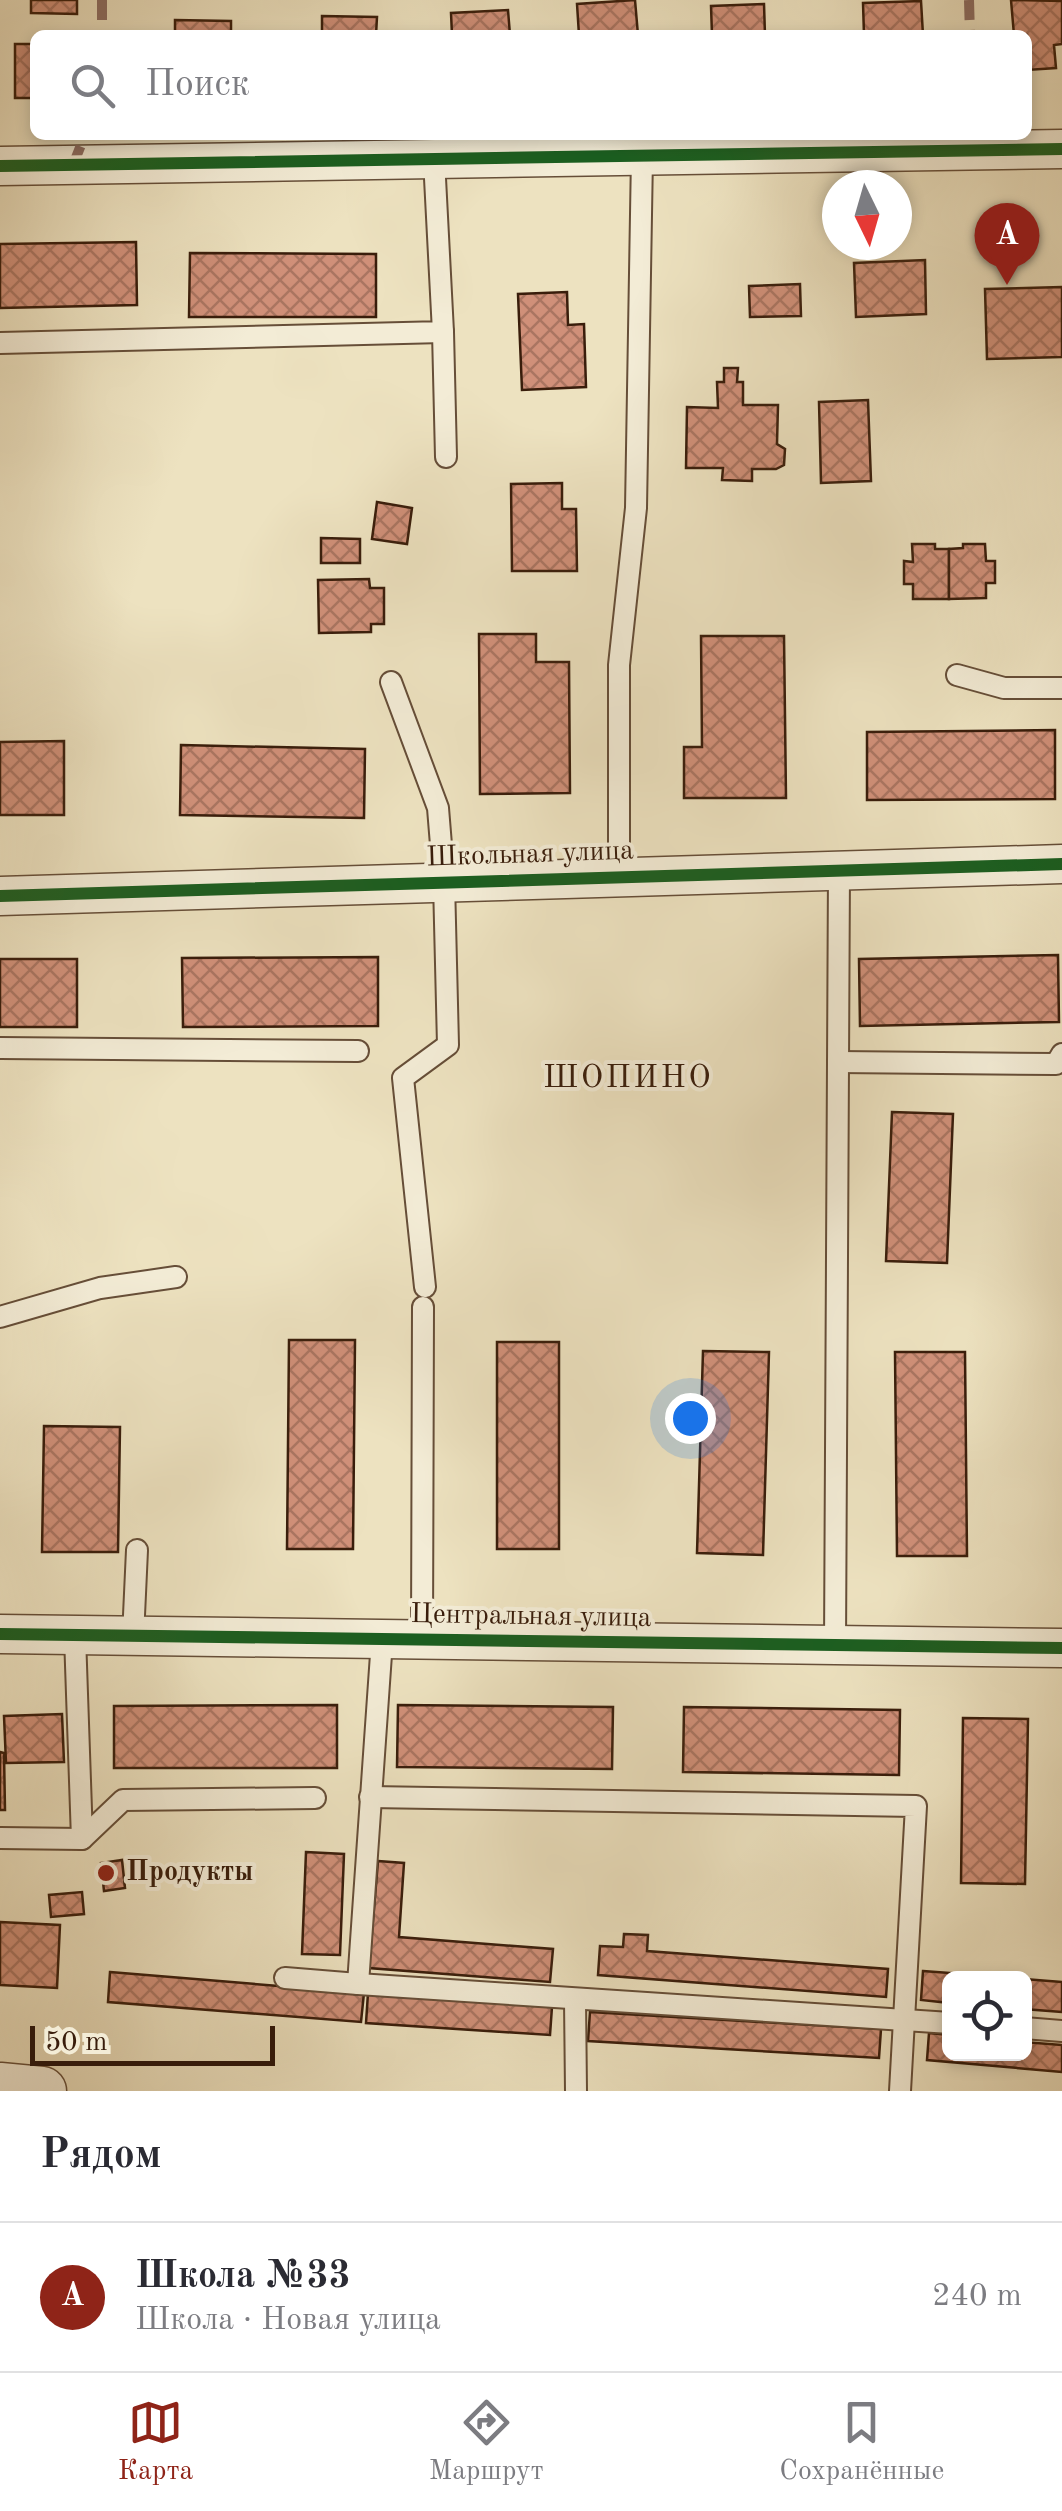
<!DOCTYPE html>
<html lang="ru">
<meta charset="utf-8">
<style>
body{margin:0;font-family:"Old Standard TT",serif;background:#f2f2f3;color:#2b2b33}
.controls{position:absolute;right:30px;bottom:30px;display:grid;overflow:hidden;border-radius:15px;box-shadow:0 5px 15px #0003}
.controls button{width:90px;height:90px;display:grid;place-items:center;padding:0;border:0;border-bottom:2px solid #e1e1e2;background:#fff;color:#2b2b33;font:50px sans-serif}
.compass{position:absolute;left:822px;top:170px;width:90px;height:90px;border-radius:50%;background:#fff;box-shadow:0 5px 15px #0003;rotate:175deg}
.scale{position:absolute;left:30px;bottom:25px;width:245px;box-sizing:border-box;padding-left:10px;border:5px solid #391d0b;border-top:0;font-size:28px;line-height:35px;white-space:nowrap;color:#391d0b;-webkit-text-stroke:8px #f3ecd6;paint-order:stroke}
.you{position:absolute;left:690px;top:1418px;width:35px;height:35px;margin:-25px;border:8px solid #fff;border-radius:50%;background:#1a73e8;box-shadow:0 0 0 15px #1a73e833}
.badge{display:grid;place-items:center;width:65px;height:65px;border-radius:50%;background:#8f2418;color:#fff;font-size:32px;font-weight:700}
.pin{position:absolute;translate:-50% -82px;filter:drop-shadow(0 2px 5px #0008)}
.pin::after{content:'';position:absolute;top:52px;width:35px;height:30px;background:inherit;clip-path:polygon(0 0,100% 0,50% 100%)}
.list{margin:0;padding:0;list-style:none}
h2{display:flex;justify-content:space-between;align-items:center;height:130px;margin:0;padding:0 40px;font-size:42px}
h2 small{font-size:32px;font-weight:400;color:#7c7c81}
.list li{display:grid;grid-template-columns:65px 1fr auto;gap:30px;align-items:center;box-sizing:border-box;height:150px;padding:0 40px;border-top:2px solid #e1e1e2}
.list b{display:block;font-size:38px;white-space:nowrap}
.list p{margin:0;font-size:32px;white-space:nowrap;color:#7c7c81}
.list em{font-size:32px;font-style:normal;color:#7c7c81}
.icon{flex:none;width:55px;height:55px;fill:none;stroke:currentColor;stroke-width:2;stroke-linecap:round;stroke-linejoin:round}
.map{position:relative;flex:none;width:1062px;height:2091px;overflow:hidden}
.search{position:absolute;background:#fff;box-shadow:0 5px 15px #0003;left:30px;right:30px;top:30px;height:110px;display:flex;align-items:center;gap:25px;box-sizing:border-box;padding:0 35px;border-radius:15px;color:#7c7c81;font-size:38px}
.sheet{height:280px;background:#fff}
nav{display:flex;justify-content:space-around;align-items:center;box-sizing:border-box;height:140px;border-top:2px solid #e1e1e2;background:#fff;font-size:28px;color:#7c7c81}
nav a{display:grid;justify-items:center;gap:5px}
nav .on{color:#8f2418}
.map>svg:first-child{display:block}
.building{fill:url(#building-cross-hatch);stroke:#391d0b;stroke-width:2.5}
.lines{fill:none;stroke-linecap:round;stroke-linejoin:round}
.service-casing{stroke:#664e38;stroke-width:24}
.minor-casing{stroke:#664e38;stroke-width:41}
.tertiary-casing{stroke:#664e38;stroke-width:51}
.service{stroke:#f3ecd6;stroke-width:20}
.minor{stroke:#f3ecd6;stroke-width:38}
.tertiary{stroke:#f3ecd6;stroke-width:48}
.quiet{stroke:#8d6e63;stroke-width:10;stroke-dasharray:20 10;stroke-linecap:butt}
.cycleway-casing{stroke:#f3ecd6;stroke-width:19}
.cycleway{stroke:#1b5e20;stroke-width:12}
.poi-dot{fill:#8f2418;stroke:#f3ecd6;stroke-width:4}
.labels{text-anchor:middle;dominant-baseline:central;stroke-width:8;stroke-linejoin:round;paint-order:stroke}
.street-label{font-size:28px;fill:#391d0b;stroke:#f3ecd6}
.poi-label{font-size:28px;font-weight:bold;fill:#391d0b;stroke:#f3ecd6;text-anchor:start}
.quarter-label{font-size:32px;letter-spacing:2.5px;fill:#391d0b;stroke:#f3ecd6}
</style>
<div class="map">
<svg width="1062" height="2091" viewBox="0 0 1062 2091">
<defs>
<pattern id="building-cross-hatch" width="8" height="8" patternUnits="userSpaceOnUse" patternTransform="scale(2.5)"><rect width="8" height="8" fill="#d09079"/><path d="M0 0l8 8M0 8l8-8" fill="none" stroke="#aa7561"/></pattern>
</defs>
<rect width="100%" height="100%" fill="#ede2c0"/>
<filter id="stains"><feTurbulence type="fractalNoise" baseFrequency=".002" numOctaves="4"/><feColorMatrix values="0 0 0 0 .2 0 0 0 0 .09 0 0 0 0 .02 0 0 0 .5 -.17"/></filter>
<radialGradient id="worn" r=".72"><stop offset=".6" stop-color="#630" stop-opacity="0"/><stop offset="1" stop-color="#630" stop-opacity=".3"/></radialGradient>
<g class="building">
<path d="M31 0H77V14L31 13Z"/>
<path d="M635 0 638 35H579L577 4Z"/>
<path d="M1011 0 1062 1V44L1054 45 1056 68 1027 70V35H1014Z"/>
<path d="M921 1 923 35H864L863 3Z"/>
<path d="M764 4 765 35H712L711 6Z"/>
<path d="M508 10 510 35H452L451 13Z"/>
<path d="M322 16 377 17 376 35H322Z"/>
<path d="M175 20 231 21V35H175Z"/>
<rect x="15" y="44" width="20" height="54"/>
<path d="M136 242 137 305 0 308V244Z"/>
<path d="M190 253 376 254V317H189Z"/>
<path d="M925 260 926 314 856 317 854 263Z"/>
<path d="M800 284 801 316 750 317 749 286Z"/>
<path d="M1062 287V357L987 359 985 289Z"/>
<path d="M567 292 568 325 584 324 586 387 522 390 518 294Z"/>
<path d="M724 368H738L737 382H743V405H778L777 444 785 449 784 465 776 469H752V481L722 480 723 468H686L687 407 718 408 717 382H724Z"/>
<path d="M868 400 871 481 821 483 819 402Z"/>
<path d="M562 483V509H576L577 571H512L511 484Z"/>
<path d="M377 502 412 508 407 544 372 539Z"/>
<path d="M321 538 360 539V563H321Z"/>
<path d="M912 544H935V549H949V599H913V584H904V561L913 562Z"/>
<path d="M963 544H985L986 561H995V583H986V598L949 599V549L963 548Z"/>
<path d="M369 579 370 588H384V624H371V632L319 633 318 580Z"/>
<path d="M479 634H536V662H569L570 793 480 794Z"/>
<path d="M701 636H784L786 798H684V747H702Z"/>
<path d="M1055 730V799L867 800V732Z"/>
<path d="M64 741V815H0V742Z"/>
<path d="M181 745 365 749 364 818 180 815Z"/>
<path d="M1058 955 1059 1022 860 1026 859 959Z"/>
<path d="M378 957V1026L183 1027 182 958Z"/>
<rect x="0" y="959" width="77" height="68"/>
<path d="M892 1112 953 1114 947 1263 886 1261Z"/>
<path d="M289 1340H355L353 1549H287Z"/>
<rect x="497" y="1342" width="62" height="207"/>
<path d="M703 1351 769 1352 763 1555 697 1553Z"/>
<path d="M895 1352H965L967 1556H897Z"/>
<path d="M44 1426 120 1427 118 1552H42Z"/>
<path d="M337 1705V1768H114V1706Z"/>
<path d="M398 1705 613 1707 612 1769 397 1767Z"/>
<path d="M684 1707 900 1710 899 1775 683 1772Z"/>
<path d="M62 1714 64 1762 6 1763 4 1716Z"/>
<path d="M963 1718 1028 1719 1025 1884 961 1883Z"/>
<path d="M0 1752 4 1753 5 1810H0Z"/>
<path d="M306 1852 344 1854 340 1955 302 1954Z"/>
<path d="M122 1860 125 1888 104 1891 101 1863Z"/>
<path d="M378 1861 404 1863 399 1937 553 1949 550 1982 369 1968Z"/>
<path d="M82 1892 84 1914 51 1917 49 1895Z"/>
<path d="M0 1922 60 1925 57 1988 0 1985Z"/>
<path d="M624 1934 648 1935 647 1951 888 1969 886 1997 598 1975 600 1946 623 1947Z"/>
<path d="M923 1971 1017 1978H950V2003L921 2000Z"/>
<path d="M110 1972 364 1993 361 2022 108 2002Z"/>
<path d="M1024 1979 1062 1982V2012L1024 2009Z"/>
<path d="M368 1993 552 2007 550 2035 366 2023Z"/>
<path d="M590 2012 881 2029 879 2058 588 2041Z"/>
<path d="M929 2033 950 2035V2054H1024V2042L1062 2045V2072L927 2060Z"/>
</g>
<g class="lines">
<defs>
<g id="service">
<path d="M443 332 446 457"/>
<path d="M0 343 443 332 434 159"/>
<path d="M957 675 1004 688H1062"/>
<path d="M391 682 438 808 444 882 448 1045 403 1078 425 1287"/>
<path d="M619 877V665L636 508 642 156"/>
<path d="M0 1048 358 1051"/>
<path d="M838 1062 1056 1064 1062 1054"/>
<path d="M0 1317 100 1288 176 1277"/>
<path d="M75 1636 82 1839"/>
<path d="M133 1637 137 1550"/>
<path d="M422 1640 423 1307"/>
<path d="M835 1646 839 870"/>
<path d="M370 1797 916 1806 900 2091"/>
<path d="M0 1838 82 1839 123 1800 315 1798"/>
<path d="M285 1978 358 1984 382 1640"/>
<path d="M358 1984 950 2023"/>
<path d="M575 2000 576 2091"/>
<path d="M1024 2028 1062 2031"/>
</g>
<g id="minor">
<path d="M0 166 1062 149"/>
<path d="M0 896 1062 864"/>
<path d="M0 1634 1062 1648"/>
</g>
<path id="tertiary" d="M0 2087 42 2091"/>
</defs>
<use href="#service" class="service-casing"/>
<use href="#minor" class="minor-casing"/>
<use href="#tertiary" class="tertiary-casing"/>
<use href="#service" class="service"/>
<use href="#minor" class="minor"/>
<use href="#tertiary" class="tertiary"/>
<g class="quiet">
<path d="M102 0V35"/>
<path d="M969 0 970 35"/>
<path d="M73 165 85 135"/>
</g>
<defs>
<g id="cycleway">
<path d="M0 166 1062 149"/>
<path d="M0 896 1062 864"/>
<path d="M0 1634 1062 1648"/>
</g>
</defs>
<use href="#cycleway" class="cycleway-casing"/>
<use href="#cycleway" class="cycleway"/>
</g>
<circle class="poi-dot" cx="106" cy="1873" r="10"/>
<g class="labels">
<g class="street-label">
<text transform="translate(530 855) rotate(-2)">Школьная улица</text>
<text transform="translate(531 1617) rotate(1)">Центральная улица</text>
</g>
<g class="poi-label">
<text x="126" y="1873">Продукты</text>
</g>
<g class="quarter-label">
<text x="628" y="1079">ШОПИНО</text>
</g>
</g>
<rect width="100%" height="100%" filter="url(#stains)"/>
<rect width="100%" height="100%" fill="url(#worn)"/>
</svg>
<div class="controls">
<button><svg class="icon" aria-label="locate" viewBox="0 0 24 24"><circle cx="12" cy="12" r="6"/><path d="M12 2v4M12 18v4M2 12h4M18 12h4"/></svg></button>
</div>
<svg class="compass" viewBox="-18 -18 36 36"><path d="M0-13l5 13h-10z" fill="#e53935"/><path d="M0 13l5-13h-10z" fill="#7c7c81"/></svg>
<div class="scale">50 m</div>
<div class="you"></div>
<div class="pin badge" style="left:1007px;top:285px">A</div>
<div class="search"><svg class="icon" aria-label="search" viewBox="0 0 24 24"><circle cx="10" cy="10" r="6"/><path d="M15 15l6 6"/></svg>Поиск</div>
</div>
<section class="sheet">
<h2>Рядом<small></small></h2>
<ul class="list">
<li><span class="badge">A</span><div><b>Школа №33</b><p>Школа · Новая улица</p></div><em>240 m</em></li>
</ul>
</section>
<nav>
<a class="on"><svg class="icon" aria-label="map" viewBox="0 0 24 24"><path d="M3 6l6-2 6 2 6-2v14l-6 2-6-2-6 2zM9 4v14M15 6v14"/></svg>Карта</a>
<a><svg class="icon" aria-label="directions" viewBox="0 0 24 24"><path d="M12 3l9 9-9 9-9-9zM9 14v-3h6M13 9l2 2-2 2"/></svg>Маршрут</a>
<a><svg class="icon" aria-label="saved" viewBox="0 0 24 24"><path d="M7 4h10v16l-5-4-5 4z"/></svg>Сохранённые</a>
</nav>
